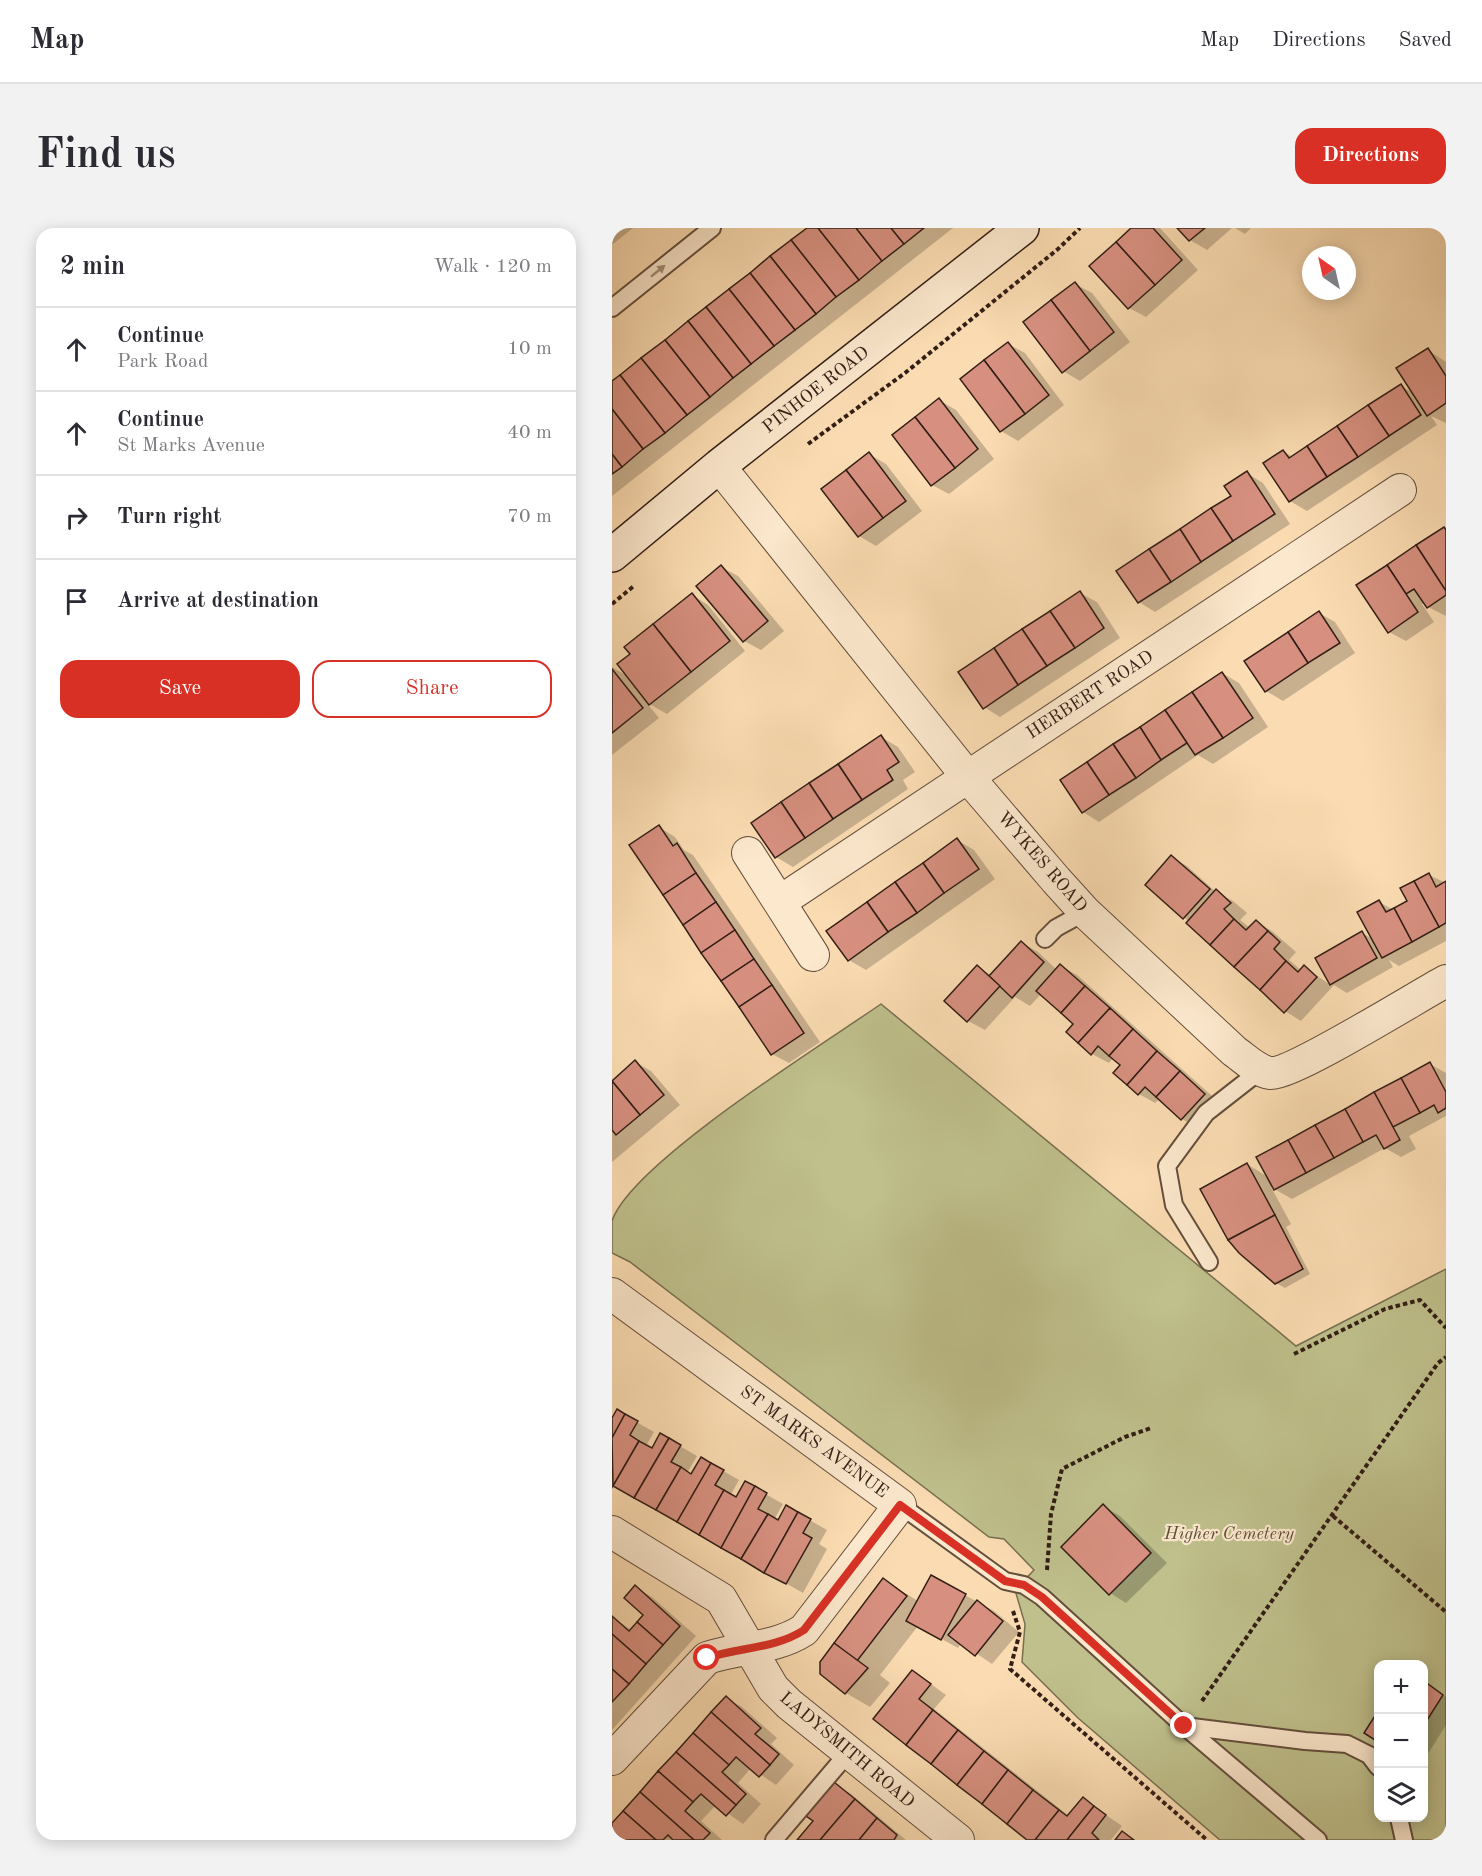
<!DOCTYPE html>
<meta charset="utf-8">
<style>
body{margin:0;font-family:"Old Standard TT",serif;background:#f2f2f3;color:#2b2b33}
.controls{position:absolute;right:18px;bottom:18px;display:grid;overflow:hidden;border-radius:12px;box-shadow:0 3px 15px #0003}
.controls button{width:54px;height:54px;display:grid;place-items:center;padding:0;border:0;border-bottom:2px solid #e1e1e2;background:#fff;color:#2b2b33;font:30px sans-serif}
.compass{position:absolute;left:690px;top:18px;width:54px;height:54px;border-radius:50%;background:#fff;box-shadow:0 3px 15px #0003;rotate:326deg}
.stop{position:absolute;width:18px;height:18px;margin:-14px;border:4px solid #d93025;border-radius:50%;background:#fff}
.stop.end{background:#d93025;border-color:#fff;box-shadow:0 2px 6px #0008}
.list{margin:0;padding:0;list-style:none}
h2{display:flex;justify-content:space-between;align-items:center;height:78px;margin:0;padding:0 24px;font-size:26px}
h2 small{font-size:20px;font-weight:400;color:#7c7c81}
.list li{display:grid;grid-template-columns:39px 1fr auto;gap:18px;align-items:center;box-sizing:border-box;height:84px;padding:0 24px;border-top:2px solid #e1e1e2}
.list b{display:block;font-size:22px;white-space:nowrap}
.list p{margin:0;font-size:20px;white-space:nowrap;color:#7c7c81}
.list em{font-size:20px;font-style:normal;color:#7c7c81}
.actions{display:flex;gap:12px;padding:18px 24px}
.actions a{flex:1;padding:14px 0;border:2px solid #d93025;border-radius:18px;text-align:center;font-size:21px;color:#d93025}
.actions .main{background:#d93025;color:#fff}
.icon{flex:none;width:33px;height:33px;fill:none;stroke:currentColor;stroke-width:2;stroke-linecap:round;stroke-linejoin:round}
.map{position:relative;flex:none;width:834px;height:1612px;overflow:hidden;border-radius:18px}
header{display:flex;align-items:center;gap:36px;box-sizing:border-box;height:84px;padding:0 30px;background:#fff;border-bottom:2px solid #e1e1e2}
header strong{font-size:28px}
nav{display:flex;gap:33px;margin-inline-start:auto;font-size:21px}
.intro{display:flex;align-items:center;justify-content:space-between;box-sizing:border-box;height:144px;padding:0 36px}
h1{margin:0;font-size:42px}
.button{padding:15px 27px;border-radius:18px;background:#d93025;color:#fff;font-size:21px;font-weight:700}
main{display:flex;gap:36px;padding:0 36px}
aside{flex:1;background:#fff;border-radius:18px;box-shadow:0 3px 15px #0003}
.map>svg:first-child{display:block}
.green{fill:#bfc08c;stroke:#786f50;stroke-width:1.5;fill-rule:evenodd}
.shadow{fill:#0003}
.building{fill:#d79080;stroke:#321e15;stroke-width:1.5}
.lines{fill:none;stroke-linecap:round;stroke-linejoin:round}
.lane-casing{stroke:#644e3c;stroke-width:20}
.street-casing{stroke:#644e3c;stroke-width:34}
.secondary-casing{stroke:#321e15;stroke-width:36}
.path{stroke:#321e15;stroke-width:4;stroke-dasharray:4.5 3;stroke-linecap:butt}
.lane{stroke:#fce8cd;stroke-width:16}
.street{stroke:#fce8cd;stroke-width:32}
.secondary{stroke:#fce8cd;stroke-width:33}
.oneway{fill:#a18d7a}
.route{stroke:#d93025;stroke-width:8}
.labels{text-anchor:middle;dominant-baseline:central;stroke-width:4.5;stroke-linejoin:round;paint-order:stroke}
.street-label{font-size:18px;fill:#321e15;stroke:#fce8cd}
.park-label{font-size:18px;font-style:italic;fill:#5c4f39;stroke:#fce8cd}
</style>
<header>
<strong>Map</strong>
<nav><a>Map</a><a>Directions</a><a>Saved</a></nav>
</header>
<div class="intro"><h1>Find us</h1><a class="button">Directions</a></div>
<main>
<aside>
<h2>2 min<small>Walk · 120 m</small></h2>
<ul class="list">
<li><svg class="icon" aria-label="ahead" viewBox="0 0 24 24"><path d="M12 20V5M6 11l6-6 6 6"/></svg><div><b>Continue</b><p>Park Road</p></div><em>10 m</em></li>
<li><svg class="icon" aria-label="ahead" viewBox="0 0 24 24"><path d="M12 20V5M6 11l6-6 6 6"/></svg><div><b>Continue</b><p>St Marks Avenue</p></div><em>40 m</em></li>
<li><svg class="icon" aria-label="right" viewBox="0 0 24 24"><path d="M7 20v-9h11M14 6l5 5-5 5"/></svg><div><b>Turn right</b></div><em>70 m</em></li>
<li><svg class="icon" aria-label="arrive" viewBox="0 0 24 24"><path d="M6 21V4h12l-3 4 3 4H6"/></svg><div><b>Arrive at destination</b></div></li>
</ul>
<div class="actions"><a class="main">Save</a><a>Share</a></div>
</aside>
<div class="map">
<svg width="834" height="1612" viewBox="0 0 834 1612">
<rect width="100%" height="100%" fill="#fbdcb2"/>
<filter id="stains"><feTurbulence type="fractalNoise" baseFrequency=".00333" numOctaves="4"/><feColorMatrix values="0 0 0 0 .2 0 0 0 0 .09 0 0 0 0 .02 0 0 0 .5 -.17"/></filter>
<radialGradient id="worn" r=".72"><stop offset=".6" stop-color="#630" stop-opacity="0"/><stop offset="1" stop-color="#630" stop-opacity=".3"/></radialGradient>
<path class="green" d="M269 776 684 1118 834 1041V1612H608L466 1490 410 1434 413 1396 403 1362 422 1342 392 1311 377 1309 18 1034 0 1025C0 1016 0 1002 0 993 19 935 213 815 269 776ZM766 1436H812V1590H766Z"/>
<g class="shadow">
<path d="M0 0H21L0 17Z"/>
<path d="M197 0H341L0 268V155Z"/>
<path d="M521 0H548L586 42 534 89 517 80Z"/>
<path d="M567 0H620L595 22 578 12Z"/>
<path d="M623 0H639L633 6Z"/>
<path d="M463 56 480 65 518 114 468 153 451 143Z"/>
<path d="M396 116 413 125 452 177 406 213 389 203 350 151Z"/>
<path d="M816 122 834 134V195L819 188 825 197 695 283 678 273 671 223 681 229 789 158 803 166Z"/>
<path d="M327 172 344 182 382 231 337 266 320 257Z"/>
<path d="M257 226 274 236 310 283 264 318 247 308Z"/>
<path d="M635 245 651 255 678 296 543 384 527 374 621 268Z"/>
<path d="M834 299V388L816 379 813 374 810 376 822 394 794 413 777 404 746 357Z"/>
<path d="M109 339 126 348 172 403 149 422 132 413Z"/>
<path d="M468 365 485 374 508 410 388 489 372 479Z"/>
<path d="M80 367 96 377 133 423 55 486 34 474 47 490 0 527V439L17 449 20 426Z"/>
<path d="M707 385 723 394 743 425 671 473 654 463Z"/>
<path d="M610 445 627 455 656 499 601 536 586 527 487 594 471 584 450 553Z"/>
<path d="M269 509 286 519 303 544 291 552 296 561 181 639 164 629Z"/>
<path d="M47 599 63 609 72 622 81 627 208 814 177 835 160 826Z"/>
<path d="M345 612 362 622 383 651 254 742 237 732Z"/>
<path d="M559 629 575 638 604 664 621 673 635 685 628 692 638 700 644 694 660 703 684 724 677 732 689 742 692 739 720 758 705 731 750 705 761 711 767 674 782 682 797 674 817 647 834 655V713L787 738 777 732 781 739 735 765 722 757 689 793 673 783 572 689Z"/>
<path d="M410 715 426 724 445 742 449 738 465 747 609 876 587 900 570 891 548 871 543 875 527 866 510 837 501 830 497 835 480 826 456 804 463 796 429 766 418 778 403 769 373 802 356 793 334 773 365 739 379 747Z"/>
<path d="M23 834 39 843 68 877 0 934V852Z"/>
<path d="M818 836 834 845V888L797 908 804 921 789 929 773 920 680 971 659 959 679 996 674 999 698 1046 673 1060 664 1055 635 936 656 949 646 930Z"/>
<path d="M5 1183 42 1204 34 1218 40 1222 49 1207 85 1228 75 1245 80 1248 90 1231 127 1252 118 1268 125 1271 134 1255 171 1276 162 1292 167 1294 175 1279 215 1302 207 1316 215 1321 191 1365 0 1255V1193Z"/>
<path d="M491 1278 508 1288 555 1335 514 1375 498 1365Z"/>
<path d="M320 1349 382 1383 407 1404 380 1436 349 1415 346 1420 306 1398 268 1447 278 1455 258 1479 234 1465 210 1446 272 1352 306 1373Z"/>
<path d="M23 1359 40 1369 84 1408 0 1502V1389L19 1402 34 1387Z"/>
<path d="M301 1443 334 1467 322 1481 457 1588 471 1571 510 1598 499 1612H417L263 1490Z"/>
<path d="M812 1454 834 1469V1497L812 1532Z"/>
<path d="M114 1470 130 1479 165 1510 159 1516 182 1537 164 1557 139 1540 126 1555 149 1576 131 1596 104 1577 89 1593 110 1612H0V1597Z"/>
<path d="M223 1556 239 1566 294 1612H187L203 1593Z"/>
</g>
<g class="building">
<path d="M195 0H206L247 52 224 69 179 12Z"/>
<path d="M206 0H244L270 33 247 52Z"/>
<path d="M244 0H279L292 16 270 33Z"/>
<path d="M279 0H312L292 16Z"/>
<path d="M519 0H541L570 32 543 57 504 14Z"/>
<path d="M565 0H593L577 13Z"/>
<path d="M179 12 224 69 204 86 158 28Z"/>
<path d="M504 14 543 57 516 81 477 38Z"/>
<path d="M158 28 204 86 183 102 138 45Z"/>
<path d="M138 45 183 102 162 118 117 61Z"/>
<path d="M463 54 502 104 478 123 439 72Z"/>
<path d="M117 61 162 118 139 136 94 79Z"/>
<path d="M439 72 478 123 450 145 411 94Z"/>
<path d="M94 79 139 136 121 150 76 93Z"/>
<path d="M76 93 121 150 98 169 53 112Z"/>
<path d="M53 112 98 169 75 187 29 130Z"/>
<path d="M396 114 437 167 413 186 372 132Z"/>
<path d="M816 120 834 148V175L815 188 784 140Z"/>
<path d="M29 130 75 187 53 205 8 147Z"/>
<path d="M372 132 413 186 388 204 348 151Z"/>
<path d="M8 147 53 205 31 221 0 181V153Z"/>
<path d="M789 156 809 187 777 208 756 177Z"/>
<path d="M327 170 366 221 343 240 303 189Z"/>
<path d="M756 177 777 208 746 229 725 198Z"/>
<path d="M0 181 31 221 10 239 0 226Z"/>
<path d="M303 189 343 240 319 258 280 207Z"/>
<path d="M725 198 746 229 715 249 695 218Z"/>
<path d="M695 218 715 249 677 274 651 235 671 222 677 230Z"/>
<path d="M257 224 294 273 271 290 234 242Z"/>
<path d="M0 226 10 239 0 246Z"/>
<path d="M234 242 271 290 246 309 209 261Z"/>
<path d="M635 243 663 286 621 313 599 280 619 268 612 258Z"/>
<path d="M599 280 621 313 589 334 568 301Z"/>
<path d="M832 299 834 302V363L804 317Z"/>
<path d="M568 301 589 334 559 354 537 321Z"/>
<path d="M804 317 834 363V367L815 380 802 361 794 366 775 337Z"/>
<path d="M537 321 559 354 526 375 504 343Z"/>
<path d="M109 337 156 393 131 414 84 358Z"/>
<path d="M775 337 806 384 776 405 744 357Z"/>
<path d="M468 363 492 400 463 420 438 383Z"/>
<path d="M80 365 118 413 79 444 41 396Z"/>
<path d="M438 383 463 420 435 438 410 401Z"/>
<path d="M707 383 728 415 696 435 676 404Z"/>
<path d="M41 396 79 444 37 477 5 436 18 426 12 419Z"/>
<path d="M410 401 435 438 406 457 382 420Z"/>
<path d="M676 404 696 435 653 464 632 433Z"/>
<path d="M382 420 406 457 371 481 346 444Z"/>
<path d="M0 441 31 480 0 505Z"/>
<path d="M610 444 641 490 611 510 580 464Z"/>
<path d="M580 464 611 510 583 527 553 482Z"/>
<path d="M553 482 575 515 549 532 528 499Z"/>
<path d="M528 499 549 532 524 550 501 516Z"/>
<path d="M269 507 287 534 275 542 281 552 250 572 226 536Z"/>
<path d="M501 516 524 550 497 567 475 534Z"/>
<path d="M475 534 497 567 470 585 448 552Z"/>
<path d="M226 536 250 572 221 591 197 555Z"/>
<path d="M197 555 221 591 193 610 169 574Z"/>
<path d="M169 574 193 610 163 630 139 595Z"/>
<path d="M47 597 61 618 65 615 84 645 51 667 17 617Z"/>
<path d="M345 610 367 641 332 665 311 635Z"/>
<path d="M559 627 598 661 571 691 533 657Z"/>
<path d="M311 635 332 665 305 685 283 654Z"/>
<path d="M84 645 104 674 71 697 51 667Z"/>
<path d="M817 645 824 659 834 653V695L827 699 802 653Z"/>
<path d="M802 653 827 699 800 714 782 680 795 673 788 660Z"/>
<path d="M283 654 305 685 276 704 255 674Z"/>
<path d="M604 661 619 675 612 681 622 691 598 717 574 695Z"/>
<path d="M767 672 774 684 782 680 800 714 770 730 745 684Z"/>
<path d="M104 674 123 702 89 725 71 697Z"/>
<path d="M255 674 276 704 236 733 214 703Z"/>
<path d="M622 691 634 702 644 692 656 703 622 739 598 717Z"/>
<path d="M123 702 142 731 109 753 89 725Z"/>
<path d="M656 703 668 714 662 721 674 733 648 762 622 739Z"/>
<path d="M750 703 765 730 718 757 703 730Z"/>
<path d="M409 713 432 734 400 770 377 748Z"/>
<path d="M142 731 160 757 127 779 109 753Z"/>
<path d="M674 733 686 744 692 737 705 749 672 785 648 762Z"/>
<path d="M448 736 473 758 449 785 424 763Z"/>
<path d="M365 737 388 758 355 794 332 773Z"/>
<path d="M160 757 192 805 159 827 127 779Z"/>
<path d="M473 758 498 780 466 815 454 804 461 796 449 785Z"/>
<path d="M498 780 521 801 497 828 486 818 479 827 466 815Z"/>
<path d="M521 801 545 823 515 857 501 845 508 837 497 828Z"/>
<path d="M545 823 568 843 544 869 533 859 526 867 515 857Z"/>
<path d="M23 832 52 867 28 887 0 853Z"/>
<path d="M818 834 834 864V880L826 885 822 877 808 885 789 850Z"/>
<path d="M568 843 593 866 569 892 544 869Z"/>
<path d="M789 850 808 885 781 899 762 864Z"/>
<path d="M0 853 28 887 4 907 0 902Z"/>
<path d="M762 864 788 912 772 921 764 907 751 914 733 881Z"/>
<path d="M733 881 751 914 722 930 703 897Z"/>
<path d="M703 897 722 930 694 945 676 912Z"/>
<path d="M676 912 694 945 662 962 644 929Z"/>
<path d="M635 935 663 987 616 1012 588 961Z"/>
<path d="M663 987 691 1041 663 1056 627 1025 616 1012Z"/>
<path d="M5 1181 13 1186 0 1210V1190Z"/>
<path d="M13 1186 26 1193 18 1207 27 1213 1 1258 0 1210Z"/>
<path d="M48 1205 57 1210 22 1270 1 1258 27 1213 40 1220Z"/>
<path d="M57 1210 69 1217 59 1234 69 1239 44 1282 22 1270Z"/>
<path d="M89 1229 99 1235 65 1294 44 1282 69 1239 79 1246Z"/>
<path d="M99 1235 112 1242 103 1257 112 1262 87 1307 65 1294Z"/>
<path d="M133 1253 143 1258 109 1320 87 1307 112 1262 124 1269Z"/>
<path d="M143 1258 155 1265 146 1281 156 1286 129 1331 109 1320Z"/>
<path d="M491 1276 539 1325 497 1367 449 1319Z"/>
<path d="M174 1277 186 1284 152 1345 129 1331 156 1286 166 1292Z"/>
<path d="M186 1284 199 1291 191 1305 200 1310 174 1356 152 1345Z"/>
<path d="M319 1347 354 1366 329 1412 294 1393Z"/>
<path d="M271 1350 295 1368 245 1433 222 1415Z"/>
<path d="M23 1357 68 1398 51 1417 25 1394 31 1387 12 1370Z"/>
<path d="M365 1372 391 1393 363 1428 336 1407Z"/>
<path d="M0 1388 17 1403 25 1394 51 1417 34 1436 0 1406Z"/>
<path d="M0 1406 34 1436 17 1456 0 1441Z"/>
<path d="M222 1415 256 1440 233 1466 208 1446V1434Z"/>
<path d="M0 1441 17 1456 0 1474Z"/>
<path d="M300 1442 319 1456 307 1471 321 1482 294 1517 261 1491Z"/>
<path d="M812 1453 831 1467 812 1497Z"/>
<path d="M114 1468 149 1500 143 1506 167 1526 158 1537 99 1484Z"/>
<path d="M321 1482 346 1502 319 1536 294 1517Z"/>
<path d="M766 1483V1514L752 1505Z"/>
<path d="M99 1484 158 1537 147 1549 124 1529 117 1537 81 1505Z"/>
<path d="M346 1502 372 1523 345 1557 319 1536Z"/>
<path d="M81 1505 117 1537 110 1544 134 1566 124 1577 64 1524Z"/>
<path d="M372 1523 396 1542 370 1576 345 1557Z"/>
<path d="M64 1524 124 1577 114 1588 89 1566 81 1574 46 1543Z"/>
<path d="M396 1542 421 1562 395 1596 370 1576Z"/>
<path d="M46 1543 81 1574 73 1583 98 1605 91 1612H82L28 1564Z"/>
<path d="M222 1554 243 1571 208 1612H185L201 1593 194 1588Z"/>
<path d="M421 1562 447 1582 423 1612H415L395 1596Z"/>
<path d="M28 1564 82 1612H61L56 1607 51 1612H44L11 1583Z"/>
<path d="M471 1569 482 1578 455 1612H423L447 1582 455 1588Z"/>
<path d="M243 1571 265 1590 247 1612H208Z"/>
<path d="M482 1578 494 1587 480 1605 487 1612H455Z"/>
<path d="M11 1583 44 1612H5L0 1607V1595Z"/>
<path d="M265 1590 285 1607 282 1612H247Z"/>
<path d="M510 1603 522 1612H503Z"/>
</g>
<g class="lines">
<defs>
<g id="lane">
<path d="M0 80 100 0"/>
<path d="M433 711 444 700 473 684"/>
<path d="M597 1034 562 977 555 938 594 885 649 842"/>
<path d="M288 1277 393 1353 412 1357 430 1369 572 1498 706 1612"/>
<path d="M572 1498 693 1513 735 1516 757 1527 766 1539"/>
<path d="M787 1590 792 1612"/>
<path d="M162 1612 236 1525"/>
</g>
<g id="street">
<path d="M107 238 355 548 444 652 473 684 622 823C632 830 645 843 658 845 680 847 806 768 834 753"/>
<path d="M136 625 201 727"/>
<path d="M169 673 788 262"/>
<path d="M0 1066 288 1277 192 1402C163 1421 127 1419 95 1430L0 1531"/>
<path d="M0 1304 109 1371 161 1460 177 1476 346 1612"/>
</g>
<path id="secondary" d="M0 327 107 238 410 0"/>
</defs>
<use href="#lane" class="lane-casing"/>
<use href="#street" class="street-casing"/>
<use href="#secondary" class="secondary-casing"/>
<g class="path">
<path d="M196 216 293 145 446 21 468 0"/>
<path d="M0 376 23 357"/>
<path d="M682 1126 773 1081 808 1072 834 1100"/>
<path d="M721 1288 834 1384"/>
<path d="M435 1342 439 1286 450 1241 513 1209 539 1200"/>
<path d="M401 1383 408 1404 398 1441 595 1612"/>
<path d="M590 1473 826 1135 834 1129"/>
</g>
<use href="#lane" class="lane"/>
<use href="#street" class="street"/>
<use href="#secondary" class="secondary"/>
</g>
<defs><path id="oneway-solid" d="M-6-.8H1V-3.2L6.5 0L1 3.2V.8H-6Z" transform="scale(1.5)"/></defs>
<use class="oneway" href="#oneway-solid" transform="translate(46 43) rotate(-39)"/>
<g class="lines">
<path class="route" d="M95 1430C127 1419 163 1421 192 1402L288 1277 393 1353 412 1357 430 1369 572 1498"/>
</g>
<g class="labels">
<g class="street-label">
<text transform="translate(204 162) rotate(-38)">PINHOE ROAD</text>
<text transform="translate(478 467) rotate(-33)">HERBERT ROAD</text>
<text transform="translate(430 634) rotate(49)">WYKES ROAD</text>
<text transform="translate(202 1214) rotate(36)">ST MARKS AVENUE</text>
<text transform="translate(235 1522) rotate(40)">LADYSMITH ROAD</text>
</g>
<g class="park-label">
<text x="617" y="1306">Higher Cemetery</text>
</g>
</g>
<rect width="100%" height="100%" filter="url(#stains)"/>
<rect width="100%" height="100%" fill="url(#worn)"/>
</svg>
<div class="controls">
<button>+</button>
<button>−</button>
<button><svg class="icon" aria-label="layers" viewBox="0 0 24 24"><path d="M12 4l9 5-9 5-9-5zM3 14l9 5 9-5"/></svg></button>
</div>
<svg class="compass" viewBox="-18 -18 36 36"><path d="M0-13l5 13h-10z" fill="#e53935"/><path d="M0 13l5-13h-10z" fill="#7c7c81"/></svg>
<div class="stop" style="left:95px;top:1430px"></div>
<div class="stop end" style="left:572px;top:1498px"></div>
</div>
</main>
